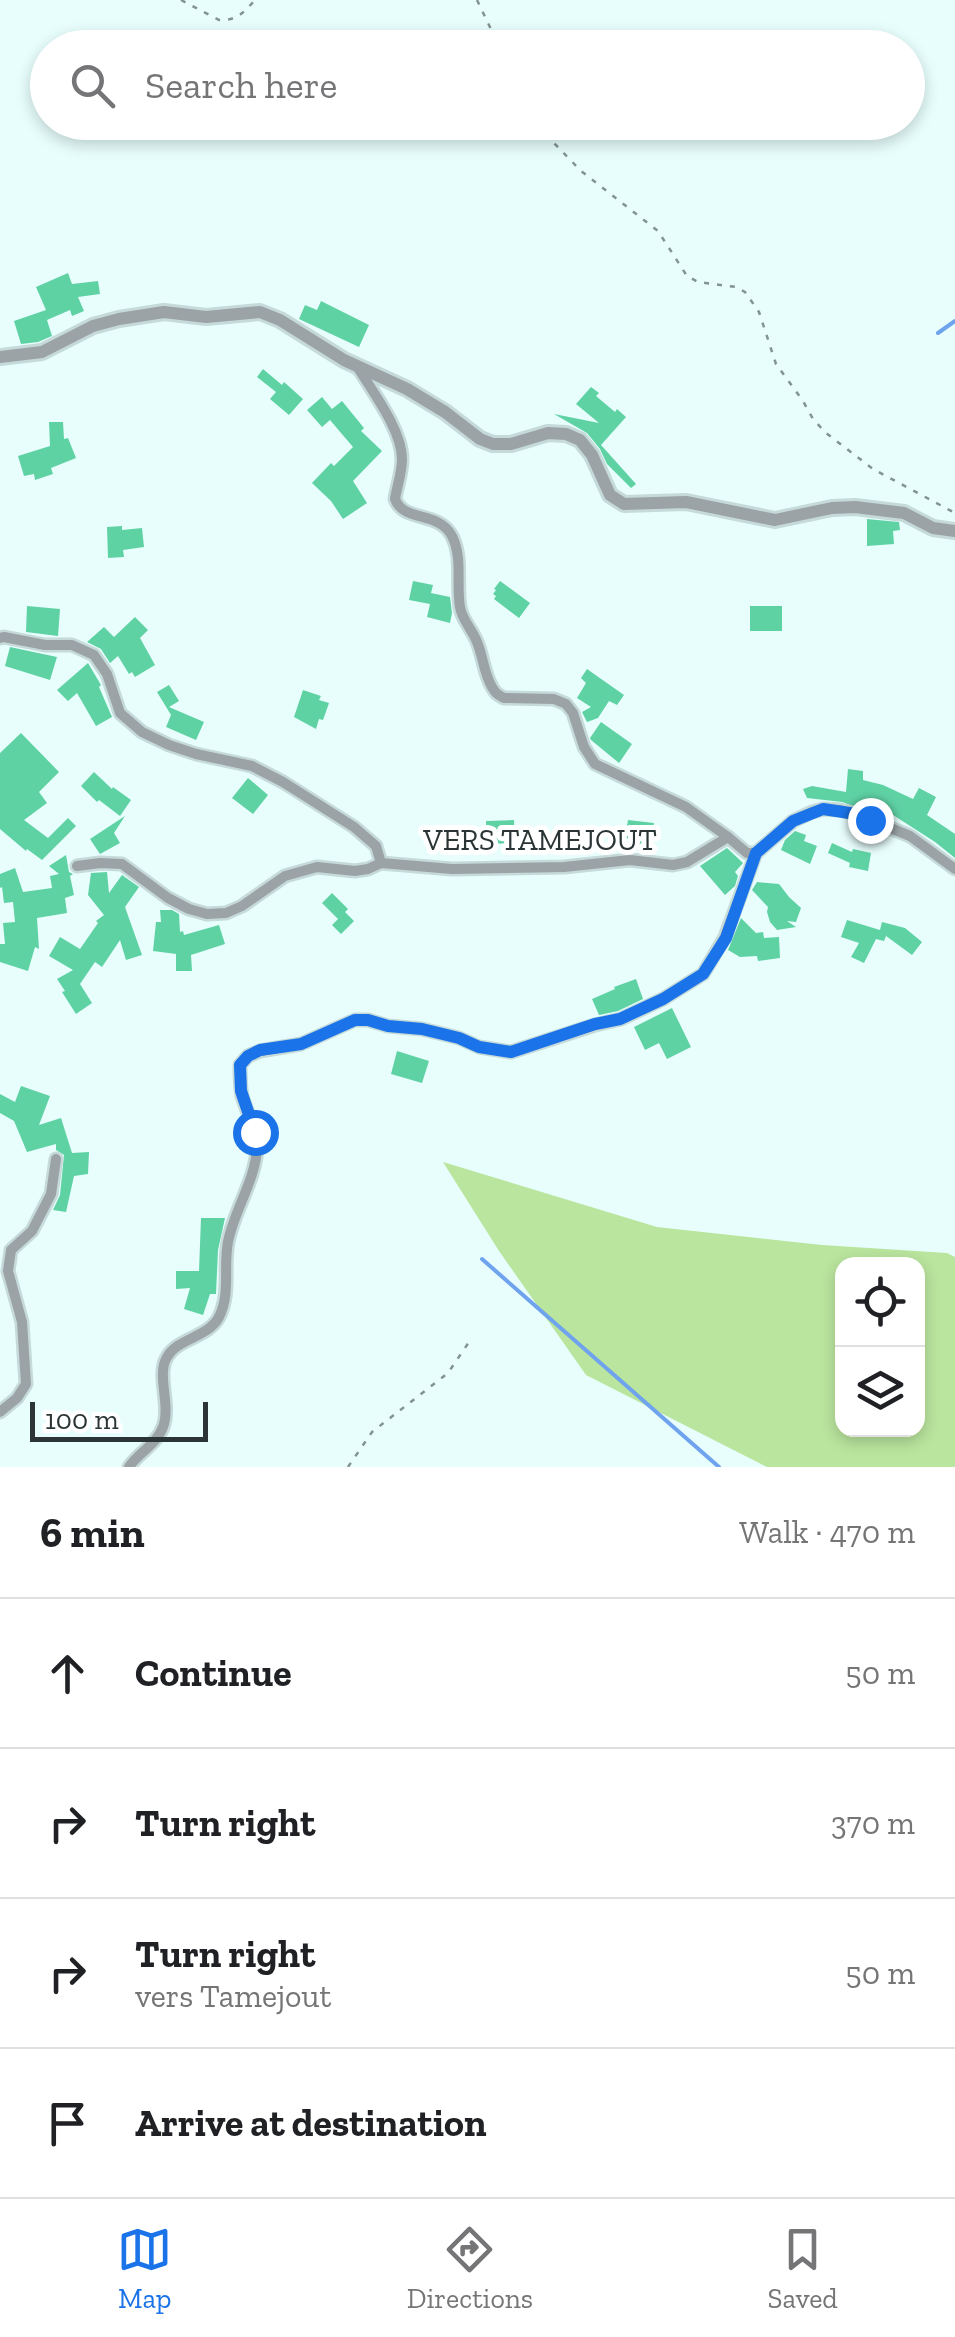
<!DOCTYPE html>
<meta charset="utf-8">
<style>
body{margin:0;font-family:"Zilla Slab",serif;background:#f2f2f2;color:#202124}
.controls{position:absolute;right:30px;bottom:30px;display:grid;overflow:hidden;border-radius:20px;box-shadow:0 5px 15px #0003}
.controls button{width:90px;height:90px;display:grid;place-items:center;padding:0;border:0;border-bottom:2px solid #e0e0e0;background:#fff;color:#202124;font:50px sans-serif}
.scale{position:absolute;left:30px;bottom:25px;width:178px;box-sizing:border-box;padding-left:10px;border:5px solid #2c3535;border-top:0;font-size:28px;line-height:35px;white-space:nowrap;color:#2c3535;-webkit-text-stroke:8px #fff;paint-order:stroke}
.stop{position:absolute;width:30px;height:30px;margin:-22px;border:8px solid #1a73e8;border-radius:50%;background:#fff}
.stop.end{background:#1a73e8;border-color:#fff;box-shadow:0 2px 10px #0008}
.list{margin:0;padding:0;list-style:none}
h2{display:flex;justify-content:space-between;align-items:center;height:130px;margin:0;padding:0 40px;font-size:42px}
h2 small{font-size:32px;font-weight:400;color:#757577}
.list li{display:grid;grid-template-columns:65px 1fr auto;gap:30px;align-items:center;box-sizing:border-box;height:150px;padding:0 40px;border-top:2px solid #e0e0e0}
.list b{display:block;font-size:38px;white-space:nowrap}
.list p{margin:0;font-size:32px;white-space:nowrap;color:#757577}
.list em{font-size:32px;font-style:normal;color:#757577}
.icon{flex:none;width:55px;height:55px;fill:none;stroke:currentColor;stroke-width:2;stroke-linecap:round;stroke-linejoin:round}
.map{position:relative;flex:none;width:955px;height:1467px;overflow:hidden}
.search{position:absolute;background:#fff;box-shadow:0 5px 15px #0003;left:30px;right:30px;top:30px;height:110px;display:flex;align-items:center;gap:25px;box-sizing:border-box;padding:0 35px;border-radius:55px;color:#757577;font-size:38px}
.sheet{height:730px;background:#fff}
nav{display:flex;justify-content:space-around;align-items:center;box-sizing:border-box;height:140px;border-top:2px solid #e0e0e0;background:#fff;font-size:28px;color:#757577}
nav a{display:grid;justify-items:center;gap:5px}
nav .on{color:#1a73e8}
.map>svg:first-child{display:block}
.green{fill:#bae59e;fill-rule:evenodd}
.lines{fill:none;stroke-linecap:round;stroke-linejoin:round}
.stream{stroke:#70a3ee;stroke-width:4}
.building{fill:#5fd2a4}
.minor-casing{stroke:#c5dad9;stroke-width:15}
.tertiary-casing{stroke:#c5dad9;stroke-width:18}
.path{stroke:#839392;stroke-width:2.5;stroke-dasharray:5 8;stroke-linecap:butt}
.minor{stroke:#9ba3a7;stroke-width:10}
.tertiary{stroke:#9ba3a7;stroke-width:12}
.route{stroke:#1a73e8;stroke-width:12}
.labels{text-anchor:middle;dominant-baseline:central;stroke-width:10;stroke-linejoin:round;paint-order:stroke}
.street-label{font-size:30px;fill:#2c3535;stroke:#fff}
</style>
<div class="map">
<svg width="955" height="1467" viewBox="0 0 955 1467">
<rect width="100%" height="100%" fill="#e7fefd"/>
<path class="green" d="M443 1162 657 1227 822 1245 947 1253 955 1257V1467H767L586 1375 499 1251ZM842 1264H918V1430H842Z"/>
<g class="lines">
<g class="stream">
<path d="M938 333 955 321"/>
<path d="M482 1259 719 1467"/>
</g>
</g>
<g class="building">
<path d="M68 273 72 284 98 281 100 294 78 297 84 311 72 316 70 310 47 320 52 336 38 342 21 344 14 321 46 310 36 287Z"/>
<path d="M321 301 369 325 359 347 299 319 305 305 317 310Z"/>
<path d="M263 369 282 385 284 382 303 399 289 415 270 399 276 392 257 377Z"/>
<path d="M591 387 599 393 596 396 615 412 617 409 626 417 601 445 636 484 631 488 607 464 600 449 587 433 554 414 599 423 576 404Z"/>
<path d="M322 397 332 409 342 401 364 428 361 431 382 451 353 481 367 503 343 519 331 501 312 483 331 463 334 466 353 447 330 420 322 427 307 410Z"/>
<path d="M49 422H63L64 439 68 438 76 458 51 468 53 474 35 480 34 474 24 476 18 456 50 446Z"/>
<path d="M867 519 899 522 900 530 893 531 894 544 867 546Z"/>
<path d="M122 526V530L142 528 144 547 123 550 124 557 108 558 107 527Z"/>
<path d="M413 581 433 585 431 593 450 597 452 613 450 623 427 617 430 604 409 600Z"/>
<path d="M500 581 530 603 519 618 494 599 496 596 493 594 496 590 494 589Z"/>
<path d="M27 606 60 609 58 636 26 632Z"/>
<rect x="750" y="606" width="32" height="25"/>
<path d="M135 617 148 630 140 638 155 665 135 677 132 672 129 674 118 656 110 663 101 649 87 642 104 627 114 637Z"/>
<path d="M10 647 57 657 50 680 5 666Z"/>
<path d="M88 663 101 685 99 687 112 717 96 726 77 693 68 701 57 690Z"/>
<path d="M587 669 624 695 617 705 609 701 598 718 587 722 582 712 591 707 577 698 586 683 581 678Z"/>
<path d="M169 685 179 701 169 707 204 722 196 740 166 727 171 715 157 692Z"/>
<path d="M303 690 321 696 319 700 329 703 323 720 319 719 316 729 294 717Z"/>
<path d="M601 722 632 744 619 763 591 740 590 738Z"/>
<path d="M21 733 59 772 39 792 47 803 24 820 48 838 68 818 76 826 42 860 27 849 26 851 0 829V753Z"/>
<path d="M848 769 863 771V780L883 785 913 799 919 788 936 797 927 815 955 834V858L935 842 890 813 888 818 842 802 807 798 803 789 812 786 846 792Z"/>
<path d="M94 772 112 789 113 787 131 800 120 816 99 800 97 802 81 786Z"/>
<path d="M248 778 268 795 253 814 232 798Z"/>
<path d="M125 816 114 833 120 843 100 854 90 839Z"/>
<path d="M514 820 515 843 487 844 486 821Z"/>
<path d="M628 820 654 823 650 852 635 850 636 840 625 838Z"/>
<path d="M795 831 806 835 804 841 817 846 810 864 781 850 785 840Z"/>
<path d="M832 843 852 852 853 849 871 853 868 871 849 867 850 863 828 853Z"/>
<path d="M727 848 743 863 735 872 738 876 735 886 725 895 700 866Z"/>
<path d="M66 855 69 872 73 874 70 876 74 895 65 898 67 913 37 918 39 949 35 947 28 971 0 962V944H5L3 923 15 922 13 902 4 903 2 887 0 888V874L15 868 23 892 52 888 50 876 59 874 49 866Z"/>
<path d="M107 872 109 893 122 875 139 887 125 907 142 955 126 960 120 940 102 967 95 962 80 984 92 1003 76 1014 62 992 65 991 57 979 73 970 49 956 60 937 80 949 98 923 96 921 104 915 88 895 91 873Z"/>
<path d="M757 882 779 884 789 897 801 908 796 922 787 921 796 927 777 930 770 922 767 912 768 907 752 890Z"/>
<path d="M332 893 348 909 345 912 354 921 341 934 332 925 338 919 322 903Z"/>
<path d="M160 910H172L179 914 180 932 183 931 184 935 219 925 225 944 191 955 192 971H176V954L153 951 156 922H161Z"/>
<path d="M741 918 756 933 763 932 764 938 779 937 780 958 758 961 757 956 740 957 728 950Z"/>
<path d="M847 920 880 930 882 922 905 928 922 942 912 955 886 936 884 941 876 939 864 963 851 957 859 943 841 937Z"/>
<path d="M636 979 643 999 618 1011 599 1015 592 999 615 989 614 987Z"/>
<path d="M672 1008 691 1047 667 1059 659 1043 645 1050 634 1027Z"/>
<path d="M397 1051 429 1061 422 1083 391 1074Z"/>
<path d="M21 1086 50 1096 39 1125 61 1118 72 1153 89 1152 88 1174 74 1176 66 1212 53 1210 60 1195 64 1155 56 1150V1144L27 1152 14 1121 0 1113V1094L15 1102Z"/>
<path d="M201 1218H225L218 1250 216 1294H210L203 1315 184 1309 190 1288 176 1289V1271H199Z"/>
</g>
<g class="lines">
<defs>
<g id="minor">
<path d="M357 366C372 391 402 430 402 459 402 473 397 486 395 499 404 523 438 510 452 536 463 558 456 583 460 607 462 620 472 629 477 642 483 656 484 674 492 687 496 694 497 694 504 698L554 699 566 704 573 713 584 747 595 764 686 807 728 837"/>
<path d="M0 638 4 637 45 645H72L94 655 107 674 120 713 142 732 169 745 196 754 252 766 283 782 354 827 376 846 381 863"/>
<path d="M77 866 100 863 122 864 168 898 189 909 207 914 226 913 242 906 285 876 317 867 355 871 368 869 381 863 452 869 564 867 630 860 673 865 687 862 728 837 747 853H756L793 821 812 812 823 809 840 810 856 814 910 836 955 869"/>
<path d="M0 1412 17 1398 26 1384 22 1322 8 1271 11 1250 32 1231 51 1194 56 1159"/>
<path d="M129 1467C138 1453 157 1444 163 1427 171 1406 157 1376 166 1359 177 1337 207 1339 219 1317 231 1293 223 1267 228 1242 234 1210 256 1180 257 1147 257 1129 247 1113 242 1096 240 1086 240 1075 240 1065L248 1056 260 1051 301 1044 355 1020H368L388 1026 422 1029 459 1038 479 1047 511 1052 595 1025 621 1019 663 999 703 974 725 937 756 853"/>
</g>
<path id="tertiary" d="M0 357 42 352 93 326 119 319 164 312 206 317 260 312 280 320 344 360 407 389 445 412 480 439 493 444H511L548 433 566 434 580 440 592 455 610 495 624 504 686 502 775 520 832 508 855 507 904 513 933 528 955 531"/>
</defs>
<use href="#minor" class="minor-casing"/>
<use href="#tertiary" class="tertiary-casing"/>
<g class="path">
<path d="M181 0 219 20C237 21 244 12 255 0"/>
<path d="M477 0 500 48"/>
<path d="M540 122 553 142 581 171 658 231 687 276 698 282 736 287 745 292 759 312 776 364 803 401 813 419 826 433 873 469 955 513"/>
<path d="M348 1467 372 1432 448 1373 469 1342"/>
</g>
<use href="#minor" class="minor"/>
<use href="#tertiary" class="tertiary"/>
</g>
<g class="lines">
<path class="route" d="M255 1132 241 1091 240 1065 248 1056 260 1050 301 1044 355 1020H368L388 1026 422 1029 459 1038 479 1047 511 1052 595 1024 620 1019 663 999 703 974 726 938 756 853 793 821 823 809 856 814 870 820"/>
</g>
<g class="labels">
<g class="street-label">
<text x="540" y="840">VERS TAMEJOUT</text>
</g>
</g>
</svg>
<div class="controls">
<button><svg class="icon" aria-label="locate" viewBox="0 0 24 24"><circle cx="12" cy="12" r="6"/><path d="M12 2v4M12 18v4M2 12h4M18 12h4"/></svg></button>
<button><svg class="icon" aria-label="layers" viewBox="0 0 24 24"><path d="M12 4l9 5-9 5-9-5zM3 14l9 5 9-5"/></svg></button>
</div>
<div class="scale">100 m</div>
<div class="stop" style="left:255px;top:1132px"></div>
<div class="stop end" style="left:870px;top:820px"></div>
<div class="search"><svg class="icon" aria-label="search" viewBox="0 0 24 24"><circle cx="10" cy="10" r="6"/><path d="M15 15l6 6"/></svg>Search here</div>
</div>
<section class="sheet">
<h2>6 min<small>Walk · 470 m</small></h2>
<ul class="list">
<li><svg class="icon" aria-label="ahead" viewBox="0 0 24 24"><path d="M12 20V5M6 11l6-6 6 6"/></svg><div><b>Continue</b></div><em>50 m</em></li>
<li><svg class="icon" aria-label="right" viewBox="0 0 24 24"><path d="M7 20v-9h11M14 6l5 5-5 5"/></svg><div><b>Turn right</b></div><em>370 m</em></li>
<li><svg class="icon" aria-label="right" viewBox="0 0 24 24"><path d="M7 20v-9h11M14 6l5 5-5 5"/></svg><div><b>Turn right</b><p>vers Tamejout</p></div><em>50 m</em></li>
<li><svg class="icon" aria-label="arrive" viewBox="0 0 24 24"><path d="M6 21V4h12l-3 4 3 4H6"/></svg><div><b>Arrive at destination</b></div></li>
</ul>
</section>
<nav>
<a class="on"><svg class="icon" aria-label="map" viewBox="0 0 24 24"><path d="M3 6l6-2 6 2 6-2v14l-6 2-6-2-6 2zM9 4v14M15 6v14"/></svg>Map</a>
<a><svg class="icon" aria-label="directions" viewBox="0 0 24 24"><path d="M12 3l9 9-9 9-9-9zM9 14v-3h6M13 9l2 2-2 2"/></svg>Directions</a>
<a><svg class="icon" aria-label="saved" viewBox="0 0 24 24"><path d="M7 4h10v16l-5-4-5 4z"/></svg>Saved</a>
</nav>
